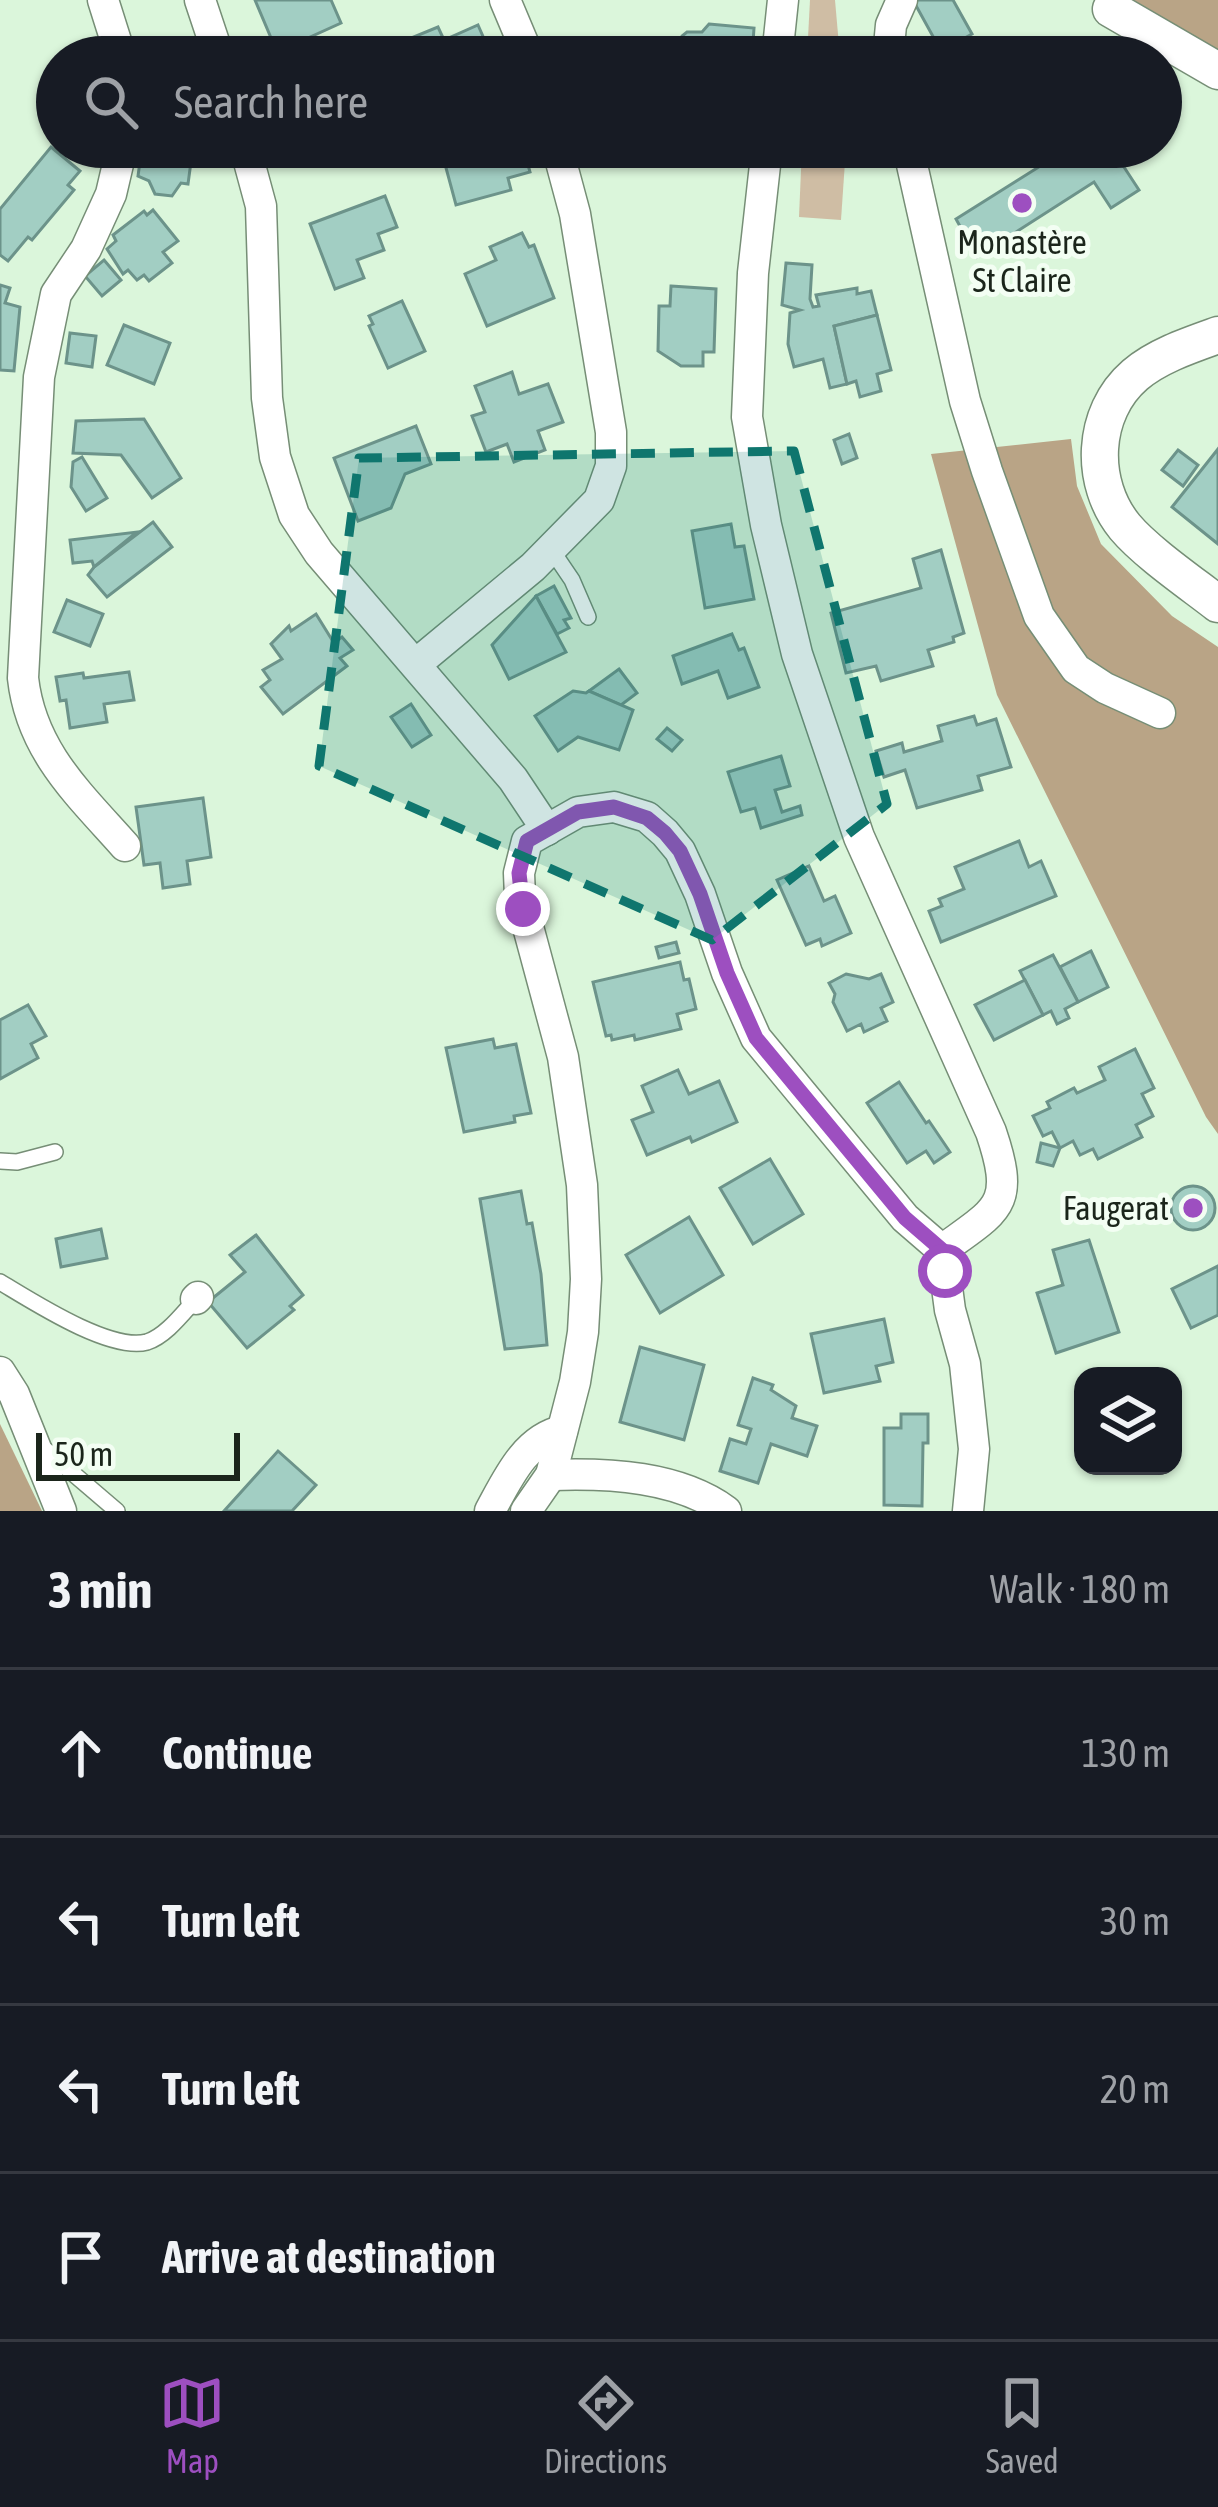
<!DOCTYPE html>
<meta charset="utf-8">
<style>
body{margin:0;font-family:"Asap Condensed",sans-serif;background:#242831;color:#f1f3f6}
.controls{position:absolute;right:36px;bottom:36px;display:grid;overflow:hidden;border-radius:24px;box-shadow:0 3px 9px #0004}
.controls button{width:108px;height:108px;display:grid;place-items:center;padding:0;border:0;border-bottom:3px solid #363941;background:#171b24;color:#f1f3f6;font:60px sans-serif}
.scale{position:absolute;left:36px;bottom:30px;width:204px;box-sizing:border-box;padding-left:12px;border:6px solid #1b251b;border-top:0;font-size:33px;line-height:42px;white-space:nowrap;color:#1b251b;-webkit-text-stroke:9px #f3fef3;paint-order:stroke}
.stop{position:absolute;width:36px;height:36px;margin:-27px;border:9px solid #9d4fc0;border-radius:50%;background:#fff}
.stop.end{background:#9d4fc0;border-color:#fff;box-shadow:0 3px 12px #0008}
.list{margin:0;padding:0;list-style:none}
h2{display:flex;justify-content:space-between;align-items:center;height:156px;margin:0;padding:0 48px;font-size:51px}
h2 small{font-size:39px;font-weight:400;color:#9ea1a6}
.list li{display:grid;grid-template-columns:78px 1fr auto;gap:36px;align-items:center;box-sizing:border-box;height:168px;padding:0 48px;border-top:3px solid #363941}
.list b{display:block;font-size:45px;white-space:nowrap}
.list em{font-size:39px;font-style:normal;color:#9ea1a6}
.icon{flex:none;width:66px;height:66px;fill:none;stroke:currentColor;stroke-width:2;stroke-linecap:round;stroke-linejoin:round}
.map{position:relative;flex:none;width:1218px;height:1511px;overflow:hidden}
.search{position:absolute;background:#171b24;box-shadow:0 3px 9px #0004;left:36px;right:36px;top:36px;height:132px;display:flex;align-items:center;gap:30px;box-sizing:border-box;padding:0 42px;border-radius:66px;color:#9ea1a6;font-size:45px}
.sheet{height:828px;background:#171b24}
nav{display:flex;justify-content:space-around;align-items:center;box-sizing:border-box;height:168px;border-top:3px solid #363941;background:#171b24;font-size:33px;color:#9ea1a6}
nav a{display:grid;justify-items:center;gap:6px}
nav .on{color:#9d4fc0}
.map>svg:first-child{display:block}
.green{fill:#cfbda4}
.forest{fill:#b9a486}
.building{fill:#a2cec3;stroke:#6c938a;stroke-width:3}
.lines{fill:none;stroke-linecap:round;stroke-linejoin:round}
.service-casing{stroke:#768e76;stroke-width:18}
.minor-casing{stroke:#768e76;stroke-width:33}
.tertiary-casing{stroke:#768e76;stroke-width:39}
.service{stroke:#fff;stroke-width:15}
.minor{stroke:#fff;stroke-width:30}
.tertiary{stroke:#fff;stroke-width:36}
.route{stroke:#9d4fc0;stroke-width:15}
.marked{fill:#0f766e;fill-opacity:0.2;stroke:#0f766e;stroke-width:9;stroke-dasharray:24 15;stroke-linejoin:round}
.poi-dot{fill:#9d4fc0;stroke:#f3fef3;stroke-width:4.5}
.labels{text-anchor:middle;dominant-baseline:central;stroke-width:10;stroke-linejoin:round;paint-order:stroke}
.poi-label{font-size:33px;fill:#1b251b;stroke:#f3fef3}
</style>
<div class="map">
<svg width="1218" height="1511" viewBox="0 0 1218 1511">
<rect width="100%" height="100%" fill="#dbf6db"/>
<g class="green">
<path d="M810 0H835L840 57H807Z"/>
<path d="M802 147H846L841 220 799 217Z"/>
</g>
<g class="forest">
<path d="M1129 0H1218V57Z"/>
<path d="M1071 439 1077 486 1101 544 1172 616 1218 647V1134L1206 1117 997 695 931 454Z"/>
<path d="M0 1424 42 1511H0Z"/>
</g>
<g class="building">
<path d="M255 0H331L341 23 277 52Z"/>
<path d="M916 0H953L972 34 941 51 914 2Z"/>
<path d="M709 24 754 28 752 57H678L682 36 687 32H702Z"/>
<path d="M478 25 492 57H419L411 38 438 27 444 40Z"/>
<path d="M51 147 80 171 68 185 74 190 32 240 28 237 8 261 0 255V209Z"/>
<path d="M142 147H193L188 184 181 183 172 196 155 194 149 181 138 176Z"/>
<path d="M303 147H350L351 148 311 164Z"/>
<path d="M464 147H523L530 172 508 178 511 190 456 205 442 153Z"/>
<path d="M1077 147H1149L1122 164 1139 190 1111 208 1094 182 977 257 956 219 1053 158 1055 161Z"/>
<path d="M385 196 397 227 378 234 384 250 357 260 364 278 335 289 310 224Z"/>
<path d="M153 210 178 241 163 252 172 263 149 281 144 275 137 280 128 270 123 274 107 249 116 241 113 235 144 211 147 215Z"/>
<path d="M522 233 529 247 534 245 554 298 487 326 465 274 496 260 490 247Z"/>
<path d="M104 260 121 280 102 296 85 276Z"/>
<path d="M786 263 812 265 810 299 813 307 819 306 816 295 857 288V294L871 291 877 315 834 326 847 384 830 388 823 359 794 367 788 344 790 313 800 310 782 305Z"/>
<path d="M0 285 10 288 5 303 20 307 14 371 0 370Z"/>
<path d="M671 286 716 289 714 352H703V366H681L658 351 659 306H670Z"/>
<path d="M402 301 425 351 388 368 369 326 373 324 369 316Z"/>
<path d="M877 315 891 370 877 374 881 391 860 397 856 381 847 384 834 326Z"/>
<path d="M124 325 170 343 154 384 107 365Z"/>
<path d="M70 333 96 336 92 367 66 363Z"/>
<path d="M512 372 519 394 548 384 563 422 538 431 545 450 514 462 507 444 486 452 472 416 485 412 475 386Z"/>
<path d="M144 419 181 478 152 498 121 455 73 453 76 421Z"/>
<path d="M416 426 431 464 405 474 391 508 358 521 334 458Z"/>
<path d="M849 434 857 458 842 464 834 440Z"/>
<path d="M1218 449V544L1172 507Z"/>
<path d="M1178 450 1198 465 1183 486 1162 470Z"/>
<path d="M82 457 107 498 86 511 71 487 73 462Z"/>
<path d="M153 522 172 547 107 597 88 575 94 567Z"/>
<path d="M731 524 735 547 744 546 754 599 705 608 692 531Z"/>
<path d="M137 532 94 567 92 561 73 563 70 540Z"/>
<path d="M941 550 964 633 953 637 954 642 928 650 933 666 881 681 876 666 846 673 831 613 921 588 913 559Z"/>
<path d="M554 586 571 618 564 620 569 628 557 634 536 596Z"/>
<path d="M536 596 566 652 509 679 492 645Z"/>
<path d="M67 600 103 614 90 646 54 632Z"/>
<path d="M316 614 334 643 342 637 353 650 340 658 347 666 283 714 261 687 270 680 263 670 282 659 271 644 289 626 291 631Z"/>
<path d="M732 634 739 650 744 648 759 687 728 698 718 671 682 684 673 656Z"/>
<path d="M619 669 637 693 621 705 589 691Z"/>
<path d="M129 672 134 700 104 704 107 722 70 728 66 700 60 701 56 677 83 673 84 678Z"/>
<path d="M573 691 586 693 589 691 633 710 619 750 578 737 558 751 535 716Z"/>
<path d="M411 704 431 735 412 747 391 717Z"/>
<path d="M974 716 977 725 996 719 1011 767 978 776 982 790 917 808 905 770 884 777 876 751 902 743 904 752 942 741 938 726Z"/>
<path d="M667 728 682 740 672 751 657 739Z"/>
<path d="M781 756 790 786 775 790 782 812 800 806 802 815 761 828 755 808 741 812 728 772Z"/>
<path d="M203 798 211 857 187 861 190 884 163 888 160 863 144 865 136 807Z"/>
<path d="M1019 841 1029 867 1041 861 1056 896 941 942 929 911 942 906 939 899 964 889 955 867Z"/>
<path d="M809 866 824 901 835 896 851 933 822 946 820 939 806 945 777 880Z"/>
<path d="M676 942 679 953 659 958 656 947Z"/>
<path d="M1091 951 1108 987 1078 1002 1060 967Z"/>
<path d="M1053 955 1078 1002 1065 1009 1069 1018 1057 1024 1051 1011 1043 1015 1020 971Z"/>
<path d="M680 962 684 980 689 979 696 1009 677 1014 681 1029 635 1040 634 1035 612 1040 611 1035 606 1036 593 982Z"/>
<path d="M846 974 869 979 881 974 893 1002 881 1008 887 1021 864 1032 861 1024 847 1031 833 1002 835 994 829 983Z"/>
<path d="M1025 980 1043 1015 994 1040 975 1005Z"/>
<path d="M28 1005 46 1036 31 1044 38 1058 0 1079V1020Z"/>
<path d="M493 1039 495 1048 516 1044 531 1113 514 1116 515 1122 464 1132 446 1048Z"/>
<path d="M1135 1049 1154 1088 1142 1094 1153 1116 1136 1125 1142 1137 1098 1159 1093 1149 1080 1155 1073 1141 1060 1148 1052 1132 1043 1136 1033 1116 1050 1108 1047 1102 1074 1088 1077 1093 1105 1080 1099 1067Z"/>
<path d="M678 1070 689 1094 719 1081 737 1122 692 1142 690 1137 647 1155 632 1120 653 1112 642 1086Z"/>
<path d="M899 1082 926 1123 929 1121 950 1152 934 1163 926 1151 907 1163 867 1103Z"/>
<path d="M1041 1143 1060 1148 1053 1166 1037 1162Z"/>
<path d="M770 1159 803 1214 753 1244 720 1188Z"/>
<circle cx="1193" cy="1208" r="22"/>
<path d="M521 1191 527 1224 532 1223 541 1274 547 1345 505 1349 480 1199Z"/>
<path d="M689 1217 723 1275 660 1313 626 1255Z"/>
<path d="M101 1229 107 1258 61 1267 56 1239Z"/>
<path d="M256 1235 303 1295 290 1306 294 1310 247 1348 208 1302 245 1272 230 1255Z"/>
<path d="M1089 1240 1119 1332 1056 1353 1037 1293 1063 1285 1053 1250Z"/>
<path d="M1218 1266V1315L1191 1328 1172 1289Z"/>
<path d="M884 1319 893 1362 876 1366 880 1381 824 1393 811 1334Z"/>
<path d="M640 1347 704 1365 684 1440 620 1422Z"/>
<path d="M753 1378 773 1385 771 1390 796 1406 792 1418 817 1426 807 1456 771 1444 758 1483 720 1471 730 1439 746 1444 751 1429 738 1425Z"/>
<path d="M901 1414H928V1443H923L922 1506 884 1505V1428H901Z"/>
<path d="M278 1451 316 1485 292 1511H224Z"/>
</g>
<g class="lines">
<defs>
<g id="service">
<path d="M551 549 572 580 588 617"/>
<path d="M0 1161 17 1162 55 1152"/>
<path d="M0 1282C32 1301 110 1352 147 1342 166 1336 183 1313 196 1299"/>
<path d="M41 1446 117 1511"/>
</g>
<g id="minor">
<path d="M103 0 121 57"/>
<path d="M200 0 219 57"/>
<path d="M505 0 529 57"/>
<path d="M777 57 783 0"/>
<path d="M888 57 891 25 902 0"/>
<path d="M122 147 111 194 86 249 56 294 39 377 23 678C31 751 79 794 125 846"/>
<path d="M245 147 261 206 267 398 275 457 294 515 319 553 513 779 547 830"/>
<path d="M767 147 753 273 747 417 766 525 797 654 859 837 991 1132C1016 1206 998 1209 942 1250"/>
<path d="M908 147 965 401 987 471 1039 616 1076 669 1105 688 1160 713"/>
<path d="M416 664 533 567 599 500 611 466V432L575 214 557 147"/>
<path d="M196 1299 198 1297"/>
<path d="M0 1372 14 1394 61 1511"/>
<path d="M551 1475C609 1473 678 1476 726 1511"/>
<path d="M490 1511C507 1480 525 1439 562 1431"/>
<path d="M526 1511 551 1475 575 1382 583 1332 586 1279 582 1185 563 1057 520 897 519 873 527 841 578 812 614 807 647 817 665 833 680 851 700 894 727 973 756 1038 905 1218 942 1250 950 1310 965 1364 974 1449 968 1511"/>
</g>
<g id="tertiary">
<path d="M1111 9 1218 71"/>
<path d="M1218 335C1190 345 1157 356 1135 375 1091 413 1089 483 1125 527 1146 552 1191 583 1218 604"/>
</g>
</defs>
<use href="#service" class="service-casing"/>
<use href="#minor" class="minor-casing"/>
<use href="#tertiary" class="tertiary-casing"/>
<use href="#service" class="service"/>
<use href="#minor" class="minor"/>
<use href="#tertiary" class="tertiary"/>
</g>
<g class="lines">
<path class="route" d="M523 909 519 873 527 841 578 812 614 807 647 818 665 833 680 851 700 894 727 973 756 1038 905 1218 942 1250 945 1271"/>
</g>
<path class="marked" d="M794 451 887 804 712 940 319 766 359 458Z"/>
<g class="poi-dot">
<circle cx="1022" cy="203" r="12"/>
<circle cx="1193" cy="1208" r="12"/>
</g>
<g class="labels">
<g class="poi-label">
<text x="1022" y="242">Monastère<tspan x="1022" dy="38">St Claire</tspan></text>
<text x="1169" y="1208" text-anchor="end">Faugerat</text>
</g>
</g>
</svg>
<div class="controls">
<button><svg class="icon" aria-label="layers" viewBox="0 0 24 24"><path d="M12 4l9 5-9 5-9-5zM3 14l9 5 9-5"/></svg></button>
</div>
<div class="scale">50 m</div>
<div class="stop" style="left:945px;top:1271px"></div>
<div class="stop end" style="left:523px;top:909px"></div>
<div class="search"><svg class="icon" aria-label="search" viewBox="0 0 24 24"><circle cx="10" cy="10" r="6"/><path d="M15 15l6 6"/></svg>Search here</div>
</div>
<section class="sheet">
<h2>3 min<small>Walk · 180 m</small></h2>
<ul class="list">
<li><svg class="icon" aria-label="ahead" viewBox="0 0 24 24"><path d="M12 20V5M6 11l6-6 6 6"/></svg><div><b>Continue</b></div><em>130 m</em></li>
<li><svg class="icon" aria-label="left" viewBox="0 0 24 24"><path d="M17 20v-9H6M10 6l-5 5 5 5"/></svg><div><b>Turn left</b></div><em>30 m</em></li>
<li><svg class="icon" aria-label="left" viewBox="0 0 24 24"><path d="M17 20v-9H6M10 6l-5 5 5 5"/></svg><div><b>Turn left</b></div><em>20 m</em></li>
<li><svg class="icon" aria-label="arrive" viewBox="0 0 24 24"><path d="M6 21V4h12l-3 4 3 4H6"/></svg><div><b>Arrive at destination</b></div></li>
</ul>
</section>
<nav>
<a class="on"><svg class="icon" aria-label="map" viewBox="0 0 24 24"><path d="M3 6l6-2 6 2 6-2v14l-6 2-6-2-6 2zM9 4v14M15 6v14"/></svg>Map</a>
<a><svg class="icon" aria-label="directions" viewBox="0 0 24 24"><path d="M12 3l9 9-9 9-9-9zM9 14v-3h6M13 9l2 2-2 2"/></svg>Directions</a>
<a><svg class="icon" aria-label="saved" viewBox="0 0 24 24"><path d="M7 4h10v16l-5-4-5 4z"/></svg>Saved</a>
</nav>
